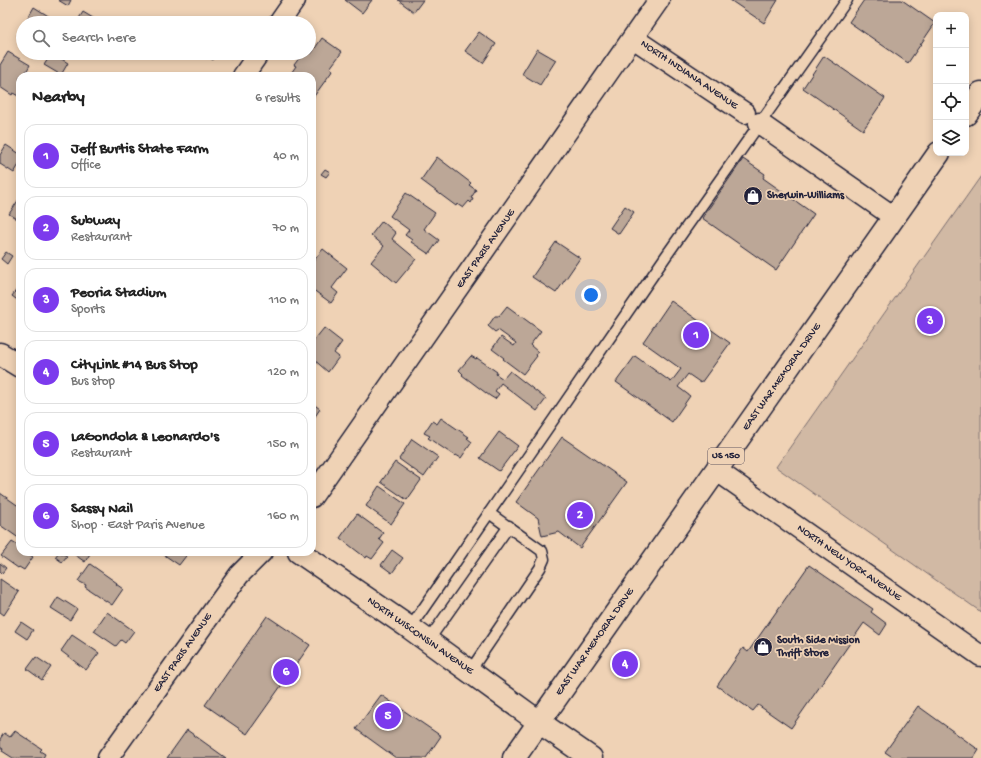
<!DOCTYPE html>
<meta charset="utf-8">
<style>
body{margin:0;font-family:"Gochi Hand",sans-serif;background:#f2f2f2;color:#222}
.controls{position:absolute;right:12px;top:12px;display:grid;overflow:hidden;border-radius:8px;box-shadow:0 2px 10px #0003}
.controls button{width:36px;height:36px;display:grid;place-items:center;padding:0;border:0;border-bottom:1px solid #e0e0e0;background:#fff;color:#222;font:20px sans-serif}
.you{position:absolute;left:591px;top:295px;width:14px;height:14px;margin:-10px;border:3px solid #fff;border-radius:50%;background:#1a73e8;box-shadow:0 0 0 6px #1a73e833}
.badge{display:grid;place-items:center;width:26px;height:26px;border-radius:50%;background:#7c3aed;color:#fff;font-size:13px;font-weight:700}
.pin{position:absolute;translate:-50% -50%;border:2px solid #fff;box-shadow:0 1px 4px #0006}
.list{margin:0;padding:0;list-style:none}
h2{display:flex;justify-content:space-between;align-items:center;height:52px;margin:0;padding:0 16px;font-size:17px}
h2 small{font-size:13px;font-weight:400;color:#767676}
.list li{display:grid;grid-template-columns:26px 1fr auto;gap:12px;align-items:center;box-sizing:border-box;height:64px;margin:0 8px 8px;padding:0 8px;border:1px solid #e0e0e0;border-radius:12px}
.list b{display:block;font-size:15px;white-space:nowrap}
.list p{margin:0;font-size:13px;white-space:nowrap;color:#767676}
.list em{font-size:13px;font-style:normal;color:#767676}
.icon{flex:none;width:22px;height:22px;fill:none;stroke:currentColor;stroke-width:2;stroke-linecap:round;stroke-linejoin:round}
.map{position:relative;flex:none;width:981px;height:758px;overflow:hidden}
.search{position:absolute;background:#fff;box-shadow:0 2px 10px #0003;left:16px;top:16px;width:300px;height:44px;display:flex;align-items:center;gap:10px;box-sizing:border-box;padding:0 14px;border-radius:22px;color:#767676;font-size:15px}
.panel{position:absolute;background:#fff;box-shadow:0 2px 10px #0003;left:16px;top:72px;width:300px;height:484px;border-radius:12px}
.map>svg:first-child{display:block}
.green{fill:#d1b9a4;stroke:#7a6e70}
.building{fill:#bca797;stroke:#22223b}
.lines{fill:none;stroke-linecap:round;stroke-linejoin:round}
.lane-casing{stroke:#22223b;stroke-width:13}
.street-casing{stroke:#22223b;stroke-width:23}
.secondary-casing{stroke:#22223b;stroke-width:25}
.highway-casing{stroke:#22223b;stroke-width:25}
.lane{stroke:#efd2b5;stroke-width:10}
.street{stroke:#efd2b5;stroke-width:20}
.secondary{stroke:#efd2b5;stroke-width:22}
.highway{stroke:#efd2b5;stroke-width:22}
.labels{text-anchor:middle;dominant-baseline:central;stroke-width:3.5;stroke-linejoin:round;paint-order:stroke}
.shield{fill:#efd2b5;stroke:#605760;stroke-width:1}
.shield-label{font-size:10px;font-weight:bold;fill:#22223b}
.street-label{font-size:11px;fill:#22223b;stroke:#efd2b5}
.poi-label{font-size:11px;font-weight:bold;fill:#22223b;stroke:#efd2b5;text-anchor:start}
</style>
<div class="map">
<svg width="981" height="758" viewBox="0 0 981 758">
<rect width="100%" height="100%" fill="#efd2b5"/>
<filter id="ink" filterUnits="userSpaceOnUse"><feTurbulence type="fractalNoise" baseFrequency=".025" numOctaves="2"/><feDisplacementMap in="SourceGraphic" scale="8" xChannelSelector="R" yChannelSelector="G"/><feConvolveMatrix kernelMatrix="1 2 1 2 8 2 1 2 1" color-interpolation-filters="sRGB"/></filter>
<g filter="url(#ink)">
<path class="green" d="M981 176V612L776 467Z"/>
<g class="building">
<path d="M58 0H71L68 6Z"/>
<path d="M345 0H372L362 13Z"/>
<path d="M398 0H423L414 12Z"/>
<path d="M730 0H778L764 23Z"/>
<path d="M864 0H902L935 23 908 63 849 22Z"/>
<path d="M34 7 58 22 57 23H25Z"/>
<path d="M83 12 98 21 97 23H76Z"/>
<path d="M210 18 218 23H207Z"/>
<path d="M23 26V40L17 36Z"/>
<path d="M479 32 496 44 483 63 465 51Z"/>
<path d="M322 38 342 52 330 68 333 70 312 99V76H289L296 66 294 65 303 53 309 52 311 54Z"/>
<path d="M537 49 556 60 540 85 522 74Z"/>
<path d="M8 52 30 65 26 72 32 76H20V97L13 93 12 95 0 87V65Z"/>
<path d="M52 53 68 63 61 75 44 65Z"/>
<path d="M203 53H219L213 60Z"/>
<path d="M824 56 885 98 863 130 803 88Z"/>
<path d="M6 145 20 154V163L14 173 0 164V155Z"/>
<path d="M437 157 471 183 469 185 476 190 471 198 473 199 471 203 469 201 463 208 457 204 456 206 421 180Z"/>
<path d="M743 159 765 174 763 178 814 214 776 270 702 218Z"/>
<path d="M325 169 330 172 326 177 321 174Z"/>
<path d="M406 193 435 213 424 229 439 240 429 254 411 242 412 240 405 235 409 230 390 216Z"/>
<path d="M19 199 20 200 19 220 9 214Z"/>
<path d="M625 206 634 212 619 234 610 228Z"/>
<path d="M382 221 396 233 392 239 416 259 396 283 371 262 384 246 371 235Z"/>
<path d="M556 242 580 258 556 293 532 277Z"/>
<path d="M323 249 347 268 332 288 338 293 331 303 312 289V263Z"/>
<path d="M6 252 12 256 7 264 1 259Z"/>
<path d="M20 285V302L12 296Z"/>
<path d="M671 301 730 343 701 383 688 374 678 387 690 396 672 422 616 382 635 356 671 382 681 369 643 342Z"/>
<path d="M507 306 541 331 530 345 538 352 536 355 537 356 523 374 503 359 504 358 492 349 501 337 514 346 516 343 498 330 495 332 488 326 495 316H499Z"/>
<path d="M324 328 342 342 334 353 339 357 328 372 312 358V343Z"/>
<path d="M471 356 476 359 477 358 497 372 496 374 503 379 510 371 546 399 537 411 501 383 495 391 499 394 495 399 490 396 462 375 463 374 459 370Z"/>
<path d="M312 403 320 409 312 421Z"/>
<path d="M441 418 469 437 467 438 472 442 461 458 456 455 455 456 428 438 430 436 424 433 432 421 437 424Z"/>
<path d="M499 432 518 446 499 471 480 458Z"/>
<path d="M562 437 627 482 580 548 559 532 542 536 538 518 516 502Z"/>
<path d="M412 439 438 457 424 477 399 459Z"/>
<path d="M395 462 421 480 407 500 381 482Z"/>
<path d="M379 486 405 504 391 524 366 506Z"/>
<path d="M0 493 20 507V539L0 525Z"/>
<path d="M357 514 383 533 379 539 384 543 372 559 367 556 366 558 340 538Z"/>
<path d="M12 542 20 547V552H26L33 557 24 570 19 567 18 568 1 556Z"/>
<path d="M392 550 403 558 392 573 381 565Z"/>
<path d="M59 552 67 556 62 562 55 557Z"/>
<path d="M71 552H91L85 562Z"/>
<path d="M160 552H189L179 565Z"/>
<path d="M0 563 6 568 2 573 0 571Z"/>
<path d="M90 564 117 583 116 584 123 589 112 605 85 587 86 585 78 581Z"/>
<path d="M809 565 873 609 871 612 887 624 880 635 864 623 791 728 758 705 753 711 717 686 743 648 748 652Z"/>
<path d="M0 579 19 592 4 615 0 612Z"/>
<path d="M58 597 77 609 70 620 51 608Z"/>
<path d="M107 612 134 631 125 643 121 640 116 646 94 631Z"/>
<path d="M267 616 310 645 247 734 205 705Z"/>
<path d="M21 622 33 630 27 639 15 631Z"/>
<path d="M72 635 99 653 86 670 61 651Z"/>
<path d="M36 657 51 667 42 680 27 669Z"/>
<path d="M381 695 441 736 426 758H396L356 729Z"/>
<path d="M918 706 979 750 974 758H894L885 752Z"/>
<path d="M187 730 226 758H167Z"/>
<path d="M15 731 42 749 40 751 45 754 43 758H13L2 751 3 749 0 747V739L4 733 10 737Z"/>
</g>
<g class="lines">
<defs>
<g id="lane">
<path d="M410 628 666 256 847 0"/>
<path d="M428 641 509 526"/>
<path d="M470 671 540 568 544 559 542 551 489 513"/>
</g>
<g id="street">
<path d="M279 23 295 0"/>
<path d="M633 38 745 113"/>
<path d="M243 76 259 53"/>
<path d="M759 123 894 217"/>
<path d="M716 470 981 656"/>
<path d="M312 497 659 0"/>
<path d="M108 758 239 575 262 552"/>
</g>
<g id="secondary">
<path d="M0 354 20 366"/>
<path d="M299 552 410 628 539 722 591 758"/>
</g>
<g id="highway">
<path d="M966 114 981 93"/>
<path d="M514 758 939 153"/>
</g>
</defs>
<use href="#lane" class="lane-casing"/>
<use href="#street" class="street-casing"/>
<use href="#secondary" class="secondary-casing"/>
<use href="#highway" class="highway-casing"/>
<use href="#lane" class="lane"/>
<use href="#street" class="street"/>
<use href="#secondary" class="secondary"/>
<use href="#highway" class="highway"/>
</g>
</g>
<defs>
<symbol id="shop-disc" viewBox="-11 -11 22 22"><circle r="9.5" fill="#22223b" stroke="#efd2b5"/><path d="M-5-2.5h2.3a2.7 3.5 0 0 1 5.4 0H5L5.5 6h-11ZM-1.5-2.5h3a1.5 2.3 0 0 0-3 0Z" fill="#fff"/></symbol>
</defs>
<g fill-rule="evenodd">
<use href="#shop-disc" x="742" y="185" width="22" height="22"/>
<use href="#shop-disc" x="752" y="636" width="22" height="22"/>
</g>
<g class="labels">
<rect class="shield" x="708" y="448" width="36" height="16" rx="3"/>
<g class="shield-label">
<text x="726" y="456">US 150</text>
</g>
<g class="street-label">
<text transform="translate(689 75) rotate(34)">NORTH INDIANA AVENUE</text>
<text transform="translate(486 249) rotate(-55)">EAST PARIS AVENUE</text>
<text transform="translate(782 377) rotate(-55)">EAST WAR MEMORIAL DRIVE</text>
<text transform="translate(849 563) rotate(35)">NORTH NEW YORK AVENUE</text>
<text transform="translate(420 636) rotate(35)">NORTH WISCONSIN AVENUE</text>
<text transform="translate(595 642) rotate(-55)">EAST WAR MEMORIAL DRIVE</text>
<text transform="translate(183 653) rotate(-55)">EAST PARIS AVENUE</text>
</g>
<g class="poi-label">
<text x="767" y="196">Sherwin-Williams</text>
<text x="777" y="641">South Side Mission<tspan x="777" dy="13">Thrift Store</tspan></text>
</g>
</g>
</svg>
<div class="controls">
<button>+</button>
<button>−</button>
<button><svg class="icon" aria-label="locate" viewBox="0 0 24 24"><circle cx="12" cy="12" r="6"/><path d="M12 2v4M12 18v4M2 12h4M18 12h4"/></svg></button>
<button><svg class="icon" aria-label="layers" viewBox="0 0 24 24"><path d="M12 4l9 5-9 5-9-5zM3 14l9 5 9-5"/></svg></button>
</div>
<div class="you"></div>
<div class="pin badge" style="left:696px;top:335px">1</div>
<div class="pin badge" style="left:580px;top:515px">2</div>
<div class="pin badge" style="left:930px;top:321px">3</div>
<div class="pin badge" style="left:625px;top:664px">4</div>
<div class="pin badge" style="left:388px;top:716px">5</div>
<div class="pin badge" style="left:286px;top:672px">6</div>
<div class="search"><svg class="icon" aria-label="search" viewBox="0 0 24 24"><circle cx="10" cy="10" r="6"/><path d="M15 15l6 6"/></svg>Search here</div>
<section class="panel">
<h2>Nearby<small>6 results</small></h2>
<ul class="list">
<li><span class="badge">1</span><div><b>Jeff Burtis State Farm</b><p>Office</p></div><em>40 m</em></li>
<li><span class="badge">2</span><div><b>Subway</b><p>Restaurant</p></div><em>70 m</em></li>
<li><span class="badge">3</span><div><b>Peoria Stadium</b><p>Sports</p></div><em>110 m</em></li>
<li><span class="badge">4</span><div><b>CityLink #14 Bus Stop</b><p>Bus stop</p></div><em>120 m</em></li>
<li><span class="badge">5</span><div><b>LaGondola &amp; Leonardo's</b><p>Restaurant</p></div><em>150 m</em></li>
<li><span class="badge">6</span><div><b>Sassy Nail</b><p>Shop · East Paris Avenue</p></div><em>160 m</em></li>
</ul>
</section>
</div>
